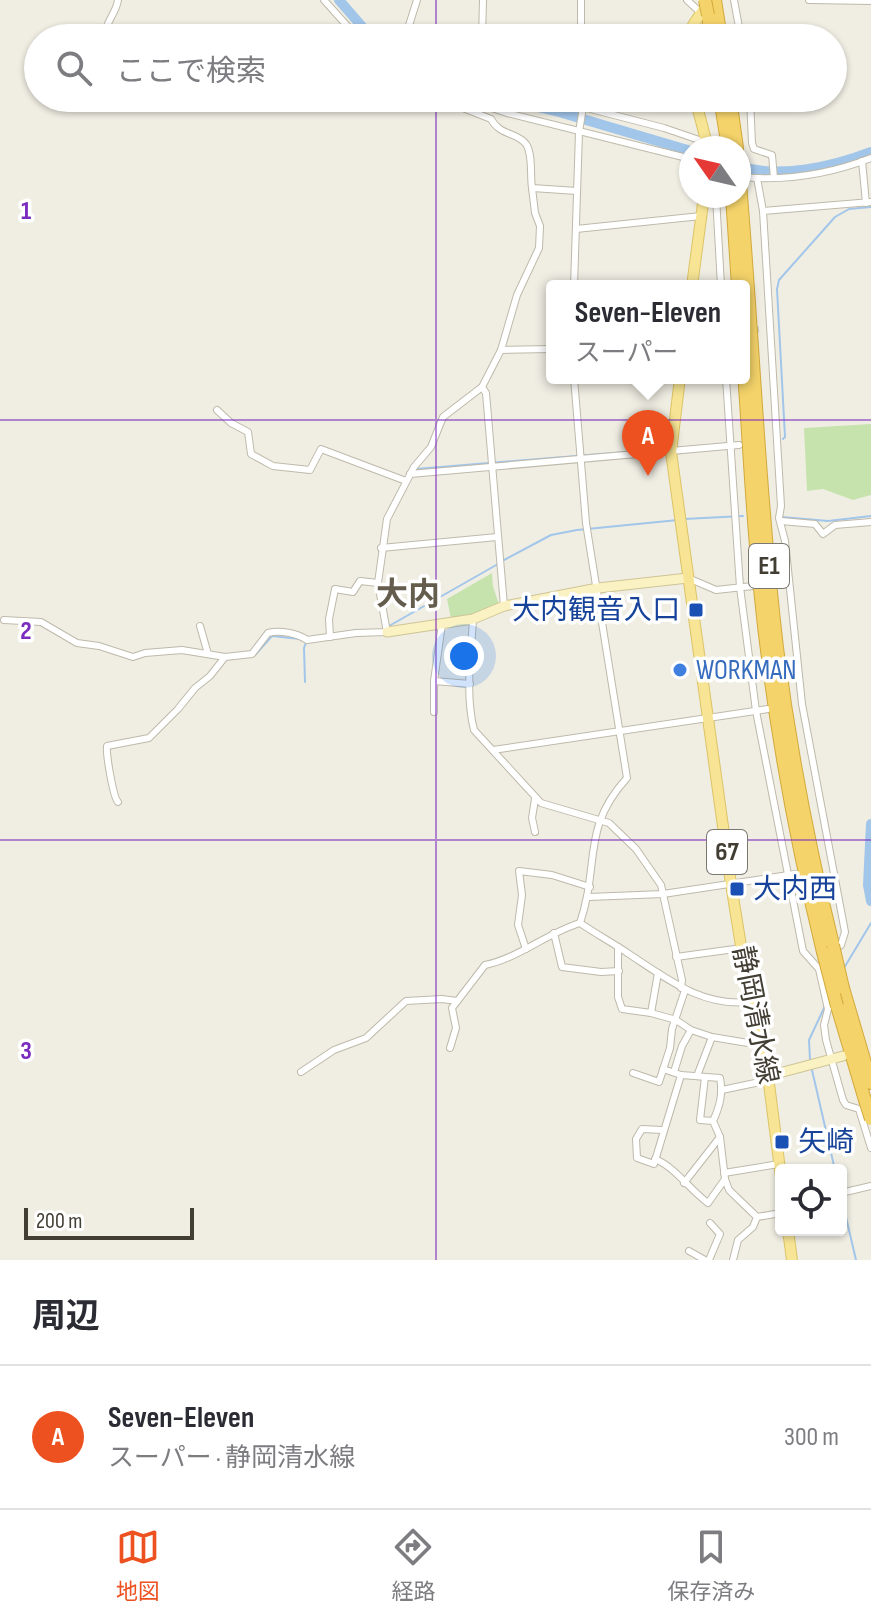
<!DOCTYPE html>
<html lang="ja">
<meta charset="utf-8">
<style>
body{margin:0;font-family:"Sofia Sans Condensed","Noto Sans JP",sans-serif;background:#f2f2f3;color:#2b2b33}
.controls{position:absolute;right:24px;bottom:24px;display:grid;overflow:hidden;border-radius:8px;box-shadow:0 2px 6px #0004}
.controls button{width:72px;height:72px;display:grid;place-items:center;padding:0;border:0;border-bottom:2px solid #e1e1e2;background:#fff;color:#2b2b33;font:40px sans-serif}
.compass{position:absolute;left:679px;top:136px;width:72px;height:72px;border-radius:50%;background:#fff;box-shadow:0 2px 6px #0004;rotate:304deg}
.scale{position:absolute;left:24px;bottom:20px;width:170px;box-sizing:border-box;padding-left:8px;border:4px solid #423e34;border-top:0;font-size:22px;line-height:28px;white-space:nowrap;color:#423e34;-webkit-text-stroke:6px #fff;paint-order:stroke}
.you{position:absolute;left:464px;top:656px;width:28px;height:28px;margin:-20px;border:6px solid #fff;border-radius:50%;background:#1a73e8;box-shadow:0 0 0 12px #1a73e833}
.badge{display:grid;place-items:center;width:52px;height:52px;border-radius:50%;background:#ec511f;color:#fff;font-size:26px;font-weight:700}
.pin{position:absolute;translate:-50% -66px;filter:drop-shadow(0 2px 4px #0008)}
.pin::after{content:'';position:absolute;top:42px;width:28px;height:24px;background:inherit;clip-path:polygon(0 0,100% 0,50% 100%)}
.popup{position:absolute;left:546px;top:280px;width:204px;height:104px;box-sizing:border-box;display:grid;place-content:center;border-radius:8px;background:#fff;filter:drop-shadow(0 2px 6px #0005);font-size:26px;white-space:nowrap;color:#7c7c81}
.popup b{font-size:30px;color:#2b2b33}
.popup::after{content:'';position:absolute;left:50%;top:100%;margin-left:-16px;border:16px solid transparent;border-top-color:#fff}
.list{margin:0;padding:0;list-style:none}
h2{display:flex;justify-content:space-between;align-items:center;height:104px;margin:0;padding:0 32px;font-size:34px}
h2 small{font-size:26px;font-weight:400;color:#7c7c81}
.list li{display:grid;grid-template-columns:52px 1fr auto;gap:24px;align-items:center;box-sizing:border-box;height:144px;padding:0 32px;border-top:2px solid #e1e1e2}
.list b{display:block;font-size:30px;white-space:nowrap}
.list p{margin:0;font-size:26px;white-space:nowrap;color:#7c7c81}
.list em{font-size:26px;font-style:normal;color:#7c7c81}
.icon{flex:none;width:44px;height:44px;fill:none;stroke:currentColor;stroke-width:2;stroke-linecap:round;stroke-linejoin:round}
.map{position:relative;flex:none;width:871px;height:1260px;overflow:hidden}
.search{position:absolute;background:#fff;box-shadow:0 2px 6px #0004;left:24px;right:24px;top:24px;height:88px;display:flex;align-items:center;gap:20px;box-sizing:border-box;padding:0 28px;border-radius:44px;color:#7c7c81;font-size:30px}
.sheet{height:248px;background:#fff}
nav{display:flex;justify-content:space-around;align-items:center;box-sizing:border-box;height:112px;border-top:2px solid #e1e1e2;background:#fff;font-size:22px;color:#7c7c81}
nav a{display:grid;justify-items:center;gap:4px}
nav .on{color:#ec511f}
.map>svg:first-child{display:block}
.green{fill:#c6e3ae}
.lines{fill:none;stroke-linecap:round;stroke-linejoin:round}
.stream{stroke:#a2c6ea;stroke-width:2}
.river{stroke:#a2c6ea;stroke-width:10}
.street-tunnel{stroke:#cdcbc0;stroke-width:6;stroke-dasharray:6 3;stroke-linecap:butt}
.street-casing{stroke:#beb9aa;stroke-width:8}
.secondary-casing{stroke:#cec496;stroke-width:11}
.primary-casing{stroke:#dbc367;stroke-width:12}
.highway-casing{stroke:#d2a93b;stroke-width:14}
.street{stroke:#fff;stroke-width:6}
.secondary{stroke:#fbf2c3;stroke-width:9}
.primary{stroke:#f7e595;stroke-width:10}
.highway{stroke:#f4d36a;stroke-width:12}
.highway-bridge-casing{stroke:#d2a93b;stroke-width:14;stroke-linecap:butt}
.highway-bridge{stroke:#f4d36a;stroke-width:12}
.grid{fill:none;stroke:#7b2cbf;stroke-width:2;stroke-opacity:0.55}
.transit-dot{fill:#1a4fb4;stroke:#fff;stroke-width:3}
.shop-dot{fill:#3f7fe0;stroke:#fff;stroke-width:3}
.labels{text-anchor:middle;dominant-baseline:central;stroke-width:7;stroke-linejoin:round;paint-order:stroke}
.shield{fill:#fff;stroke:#7b7871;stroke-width:2}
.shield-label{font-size:26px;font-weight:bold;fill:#423e34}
.transit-label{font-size:28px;fill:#164399;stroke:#fff;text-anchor:start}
.shop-label{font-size:28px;fill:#366cbe;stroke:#fff;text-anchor:start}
.street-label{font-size:28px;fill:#423e34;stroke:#fff}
.quarter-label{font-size:32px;font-weight:bold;fill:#645c4c;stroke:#fff}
.grid-label{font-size:26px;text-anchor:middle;font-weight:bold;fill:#7b2cbf;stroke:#fff;stroke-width:7;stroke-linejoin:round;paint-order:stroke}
</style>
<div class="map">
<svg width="871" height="1260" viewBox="0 0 871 1260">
<rect width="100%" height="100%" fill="#f0eee3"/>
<g class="green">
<path d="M871 424V495L853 500 823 489 807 491 804 428Z"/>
<path d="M492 573 493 586 499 605 473 616 451 619 447 599Z"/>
</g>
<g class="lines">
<g class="stream">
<path d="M783 439 785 437 777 289 779 280 835 217 849 209 871 207"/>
<path d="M416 469 650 450"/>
<path d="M782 517 828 521 871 516"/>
<path d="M684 519 743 516"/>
<path d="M504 560 551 535 577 530 678 520"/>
<path d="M389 626 498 564"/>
<path d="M338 633 359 630"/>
<path d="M256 654 272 636 300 639"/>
<path d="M305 682 304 648 307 640"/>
<path d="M844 968 871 923"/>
<path d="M810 1060 809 1040 825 1006"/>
<path d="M812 1070 835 1170"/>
<path d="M841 1196 856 1260"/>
</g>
<g class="river">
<path d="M339 0 372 38"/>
<path d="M500 98 559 112 691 151"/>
<path d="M739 166C780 179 832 167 871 152"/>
<path d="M871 824 868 885 871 901"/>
</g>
<path class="street-tunnel" d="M744 331 761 329"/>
<defs>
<g id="street">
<path d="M324 0 358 38"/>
<path d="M687 0 700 12"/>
<path d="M734 0 741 38"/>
<path d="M809 0 871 1"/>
<path d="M104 38C105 22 116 14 118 0"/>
<path d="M405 38 417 0"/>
<path d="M482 38 483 0"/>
<path d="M581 38V0"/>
<path d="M284 98 293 102 296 98"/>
<path d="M447 98 458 106 491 119C500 136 517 132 526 144 533 154 530 176 532 188L577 191"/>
<path d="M462 98 507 113 691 159"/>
<path d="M580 98 583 107 664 128 708 143"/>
<path d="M750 98 752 143 754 149 772 155 774 178"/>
<path d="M862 161 866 203"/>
<path d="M741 177C784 181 830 174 871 158"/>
<path d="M757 178 763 211 781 506 779 518 785 541 802 704 845 932 841 945 835 950"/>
<path d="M716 196 721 286"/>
<path d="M763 211 871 202"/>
<path d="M576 229 701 216"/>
<path d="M574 286 579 132 583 107"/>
<path d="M501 350 517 295 539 248 540 226 535 213 532 188"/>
<path d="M574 378 586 523 627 778C581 828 600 864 580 923"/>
<path d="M726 378 740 587 756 711 803 951 819 969 828 1009 824 1025 826 1040 843 1100 846 1105 859 1109 871 1148"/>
<path d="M482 387 486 393 504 606"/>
<path d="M217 410 231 423 248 432 251 454 273 466 310 470 321 449 406 481"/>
<path d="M410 474 739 445"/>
<path d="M781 521 815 524 823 534 835 525 871 522"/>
<path d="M381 548 497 537"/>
<path d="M688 578 716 590 753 586"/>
<path d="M473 619C471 655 465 694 474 730L541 803 609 823 636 849 661 885 682 980 681 988"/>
<path d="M4 620 41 622 77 643 99 646 133 657 145 653 182 650 225 657 252 654 268 633C280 630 297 633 307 640L356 633 387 632 378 583 387 519 414 467 431 447 443 417 482 387 501 350 552 349"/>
<path d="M200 626 208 654"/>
<path d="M330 637 329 619 335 589 353 592 360 581 378 583"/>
<path d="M434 681 470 684"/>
<path d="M434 712V681L442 624"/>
<path d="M493 750 768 709"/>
<path d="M118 802C113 797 106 754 107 746L149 738 178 709 195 688 210 676 225 657"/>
<path d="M535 832 532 818 535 799"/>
<path d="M589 897 663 894 795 874"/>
<path d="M580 923C596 934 613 943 629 954 667 979 702 1007 750 1002"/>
<path d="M554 933 562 967 601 972 619 971"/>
<path d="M618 947V997L622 1009 651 1013 676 1020 691 1030 712 1037 760 1045"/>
<path d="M526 949 518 925 522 895 519 871 552 875 590 887"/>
<path d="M676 957 742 948"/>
<path d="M651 1013 658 973"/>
<path d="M450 1048 456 1028 452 1008 485 965C519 958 547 933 580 923"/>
<path d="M301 1072 334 1050 366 1038 406 1001 442 999 457 1001"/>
<path d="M674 1072 682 1046 691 1030"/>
<path d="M633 1073 659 1082 670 1048 672 1029 685 990"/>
<path d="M697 1076 712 1037"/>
<path d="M705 1077 700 1120 713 1121"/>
<path d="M722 1090 769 1080"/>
<path d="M662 1130 642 1129 636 1139 637 1158 654 1164 681 1075"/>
<path d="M655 1159C675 1167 690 1190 708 1203L725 1179 720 1137 713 1121C720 1106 723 1094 720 1078L681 1075 663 1069"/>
<path d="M724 1173 779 1164"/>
<path d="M725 1179 729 1190 757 1217"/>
<path d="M684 1183 720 1137"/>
<path d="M841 1193 871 1186"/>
<path d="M689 1251 705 1260"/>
<path d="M709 1260 720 1234 710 1223"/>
<path d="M733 1260 738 1240 753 1227 757 1217 781 1213"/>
</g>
<g id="secondary">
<path d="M387 632 473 619 504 606 598 588 688 578"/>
<path d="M768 1076 843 1056"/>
</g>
<g id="primary">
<path d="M689 38 693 25 709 1"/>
<path d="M695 98 708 148"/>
<path d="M692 286 704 196"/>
<path d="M680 378 671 452 731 884 750 1002 768 1076 781 1177"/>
<path d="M788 1230 792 1260"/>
</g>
<g id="highway">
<path d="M715 0 721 38"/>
<path d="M708 15 711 38"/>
<path d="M720 98 728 148"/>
<path d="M730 98 737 148"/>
<path d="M740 183C753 338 759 493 777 648 790 748 809 847 833 945"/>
<path d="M732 196 738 286"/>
<path d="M744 372C749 441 752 510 759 579 771 705 793 829 823 952"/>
<path d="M843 988 871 1083"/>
<path d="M837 1006 865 1100"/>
</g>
</defs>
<use href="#street" class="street-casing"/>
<use href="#secondary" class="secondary-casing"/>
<use href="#primary" class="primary-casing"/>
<use href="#highway" class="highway-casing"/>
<use href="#street" class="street"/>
<use href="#secondary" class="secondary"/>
<use href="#primary" class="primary"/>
<use href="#highway" class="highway"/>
<defs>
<g id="highway-bridge">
<path d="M705 0 708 15"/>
<path d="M739 170 740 183"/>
<path d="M833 945 843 988"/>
<path d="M823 952 837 1006"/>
<path d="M865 1100 871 1119"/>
</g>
</defs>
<use href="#highway-bridge" class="highway-bridge-casing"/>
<use href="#highway-bridge" class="highway-bridge"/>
</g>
<path class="grid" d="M436 0V38M436 98V1260M0 420H871M0 840H871"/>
<g class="transit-dot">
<rect x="688" y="602" width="16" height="16" rx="4"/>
<rect x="729" y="881" width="16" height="16" rx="4"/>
<rect x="774" y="1134" width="16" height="16" rx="4"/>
</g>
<circle class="shop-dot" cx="680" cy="670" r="8"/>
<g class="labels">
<g class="shield">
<rect x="749" y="544" width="40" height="44" rx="6"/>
<rect x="707" y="830" width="40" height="44" rx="6"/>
</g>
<g class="shield-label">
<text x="769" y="566">E1</text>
<text x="727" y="852">67</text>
</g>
<g class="transit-label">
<text x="680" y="610" text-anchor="end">大内観音入口</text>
<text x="753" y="889">大内西</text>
<text x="798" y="1142">矢崎</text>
</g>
<g class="shop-label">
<text x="696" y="670">WORKMAN</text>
</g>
<g class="street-label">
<text transform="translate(755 1015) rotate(79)">静岡清水線</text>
</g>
<g class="quarter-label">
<text x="408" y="595">大内</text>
</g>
</g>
<g class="grid-label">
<text x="26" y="219">1</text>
<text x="26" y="639">2</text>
<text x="26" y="1059">3</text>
</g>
</svg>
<div class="controls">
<button><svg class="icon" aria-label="locate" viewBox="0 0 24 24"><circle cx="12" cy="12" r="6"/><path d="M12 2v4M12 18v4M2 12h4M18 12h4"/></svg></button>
</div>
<svg class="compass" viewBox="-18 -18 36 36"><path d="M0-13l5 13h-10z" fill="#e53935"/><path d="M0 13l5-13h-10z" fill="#7c7c81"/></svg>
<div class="scale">200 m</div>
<div class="you"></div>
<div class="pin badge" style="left:648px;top:476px">A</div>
<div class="popup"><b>Seven-Eleven</b>スーパー</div>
<div class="search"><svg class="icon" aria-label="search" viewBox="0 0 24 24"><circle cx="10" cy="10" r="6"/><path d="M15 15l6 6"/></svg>ここで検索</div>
</div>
<section class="sheet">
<h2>周辺<small></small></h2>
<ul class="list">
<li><span class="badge">A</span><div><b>Seven-Eleven</b><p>スーパー · 静岡清水線</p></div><em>300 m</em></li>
</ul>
</section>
<nav>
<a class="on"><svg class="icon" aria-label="map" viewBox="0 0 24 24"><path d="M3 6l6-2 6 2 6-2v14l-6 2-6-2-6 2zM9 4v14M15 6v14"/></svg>地図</a>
<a><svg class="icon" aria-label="directions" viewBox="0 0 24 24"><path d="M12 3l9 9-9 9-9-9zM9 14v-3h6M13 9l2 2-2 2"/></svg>経路</a>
<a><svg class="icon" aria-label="saved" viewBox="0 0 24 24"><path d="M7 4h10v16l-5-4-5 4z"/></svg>保存済み</a>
</nav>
